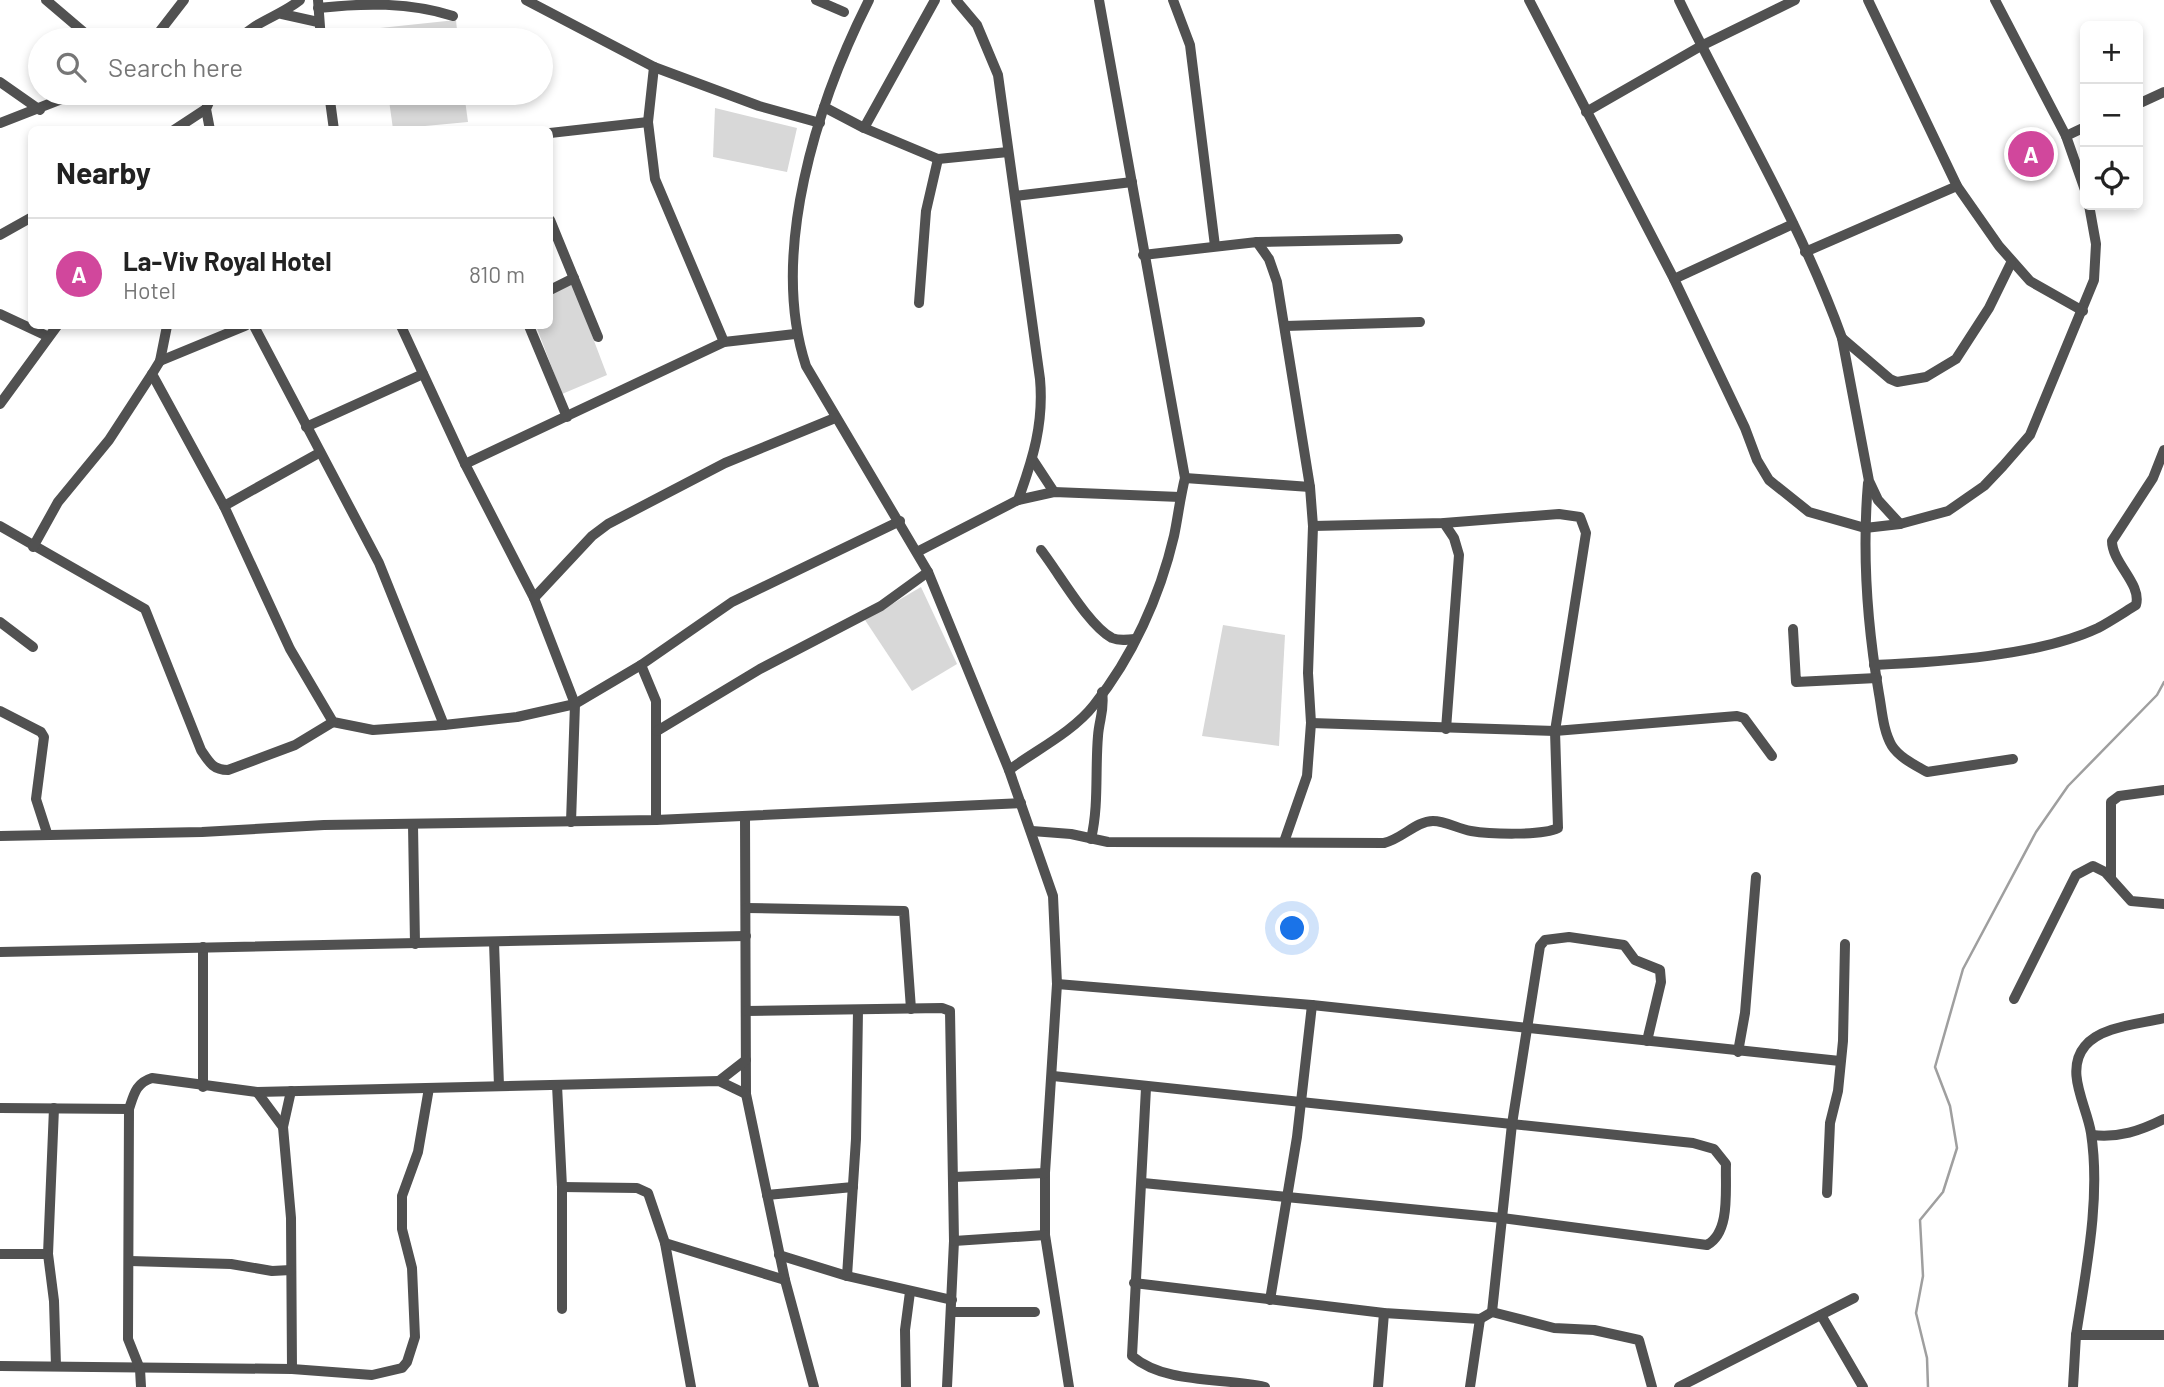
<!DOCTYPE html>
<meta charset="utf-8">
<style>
body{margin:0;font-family:Barlow,sans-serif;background:#f2f2f2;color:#222}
.controls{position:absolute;right:21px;top:21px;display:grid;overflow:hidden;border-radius:10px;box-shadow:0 4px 10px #0003}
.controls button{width:63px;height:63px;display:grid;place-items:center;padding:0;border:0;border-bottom:2px solid #e0e0e0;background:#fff;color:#222;font:35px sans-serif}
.you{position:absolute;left:1293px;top:929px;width:24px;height:24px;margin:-18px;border:5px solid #fff;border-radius:50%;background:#1a73e8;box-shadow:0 0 0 10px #1a73e833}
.badge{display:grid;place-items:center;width:46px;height:46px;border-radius:50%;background:#000;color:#fff;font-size:23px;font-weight:700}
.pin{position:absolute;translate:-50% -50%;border:4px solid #fff;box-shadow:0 2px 7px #0006}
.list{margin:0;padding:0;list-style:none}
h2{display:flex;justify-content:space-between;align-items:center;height:91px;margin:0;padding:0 28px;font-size:30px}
h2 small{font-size:23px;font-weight:400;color:#767676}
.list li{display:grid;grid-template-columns:46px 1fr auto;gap:21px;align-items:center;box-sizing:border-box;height:112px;padding:0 28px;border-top:2px solid #e0e0e0}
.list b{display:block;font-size:26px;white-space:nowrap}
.list p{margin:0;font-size:23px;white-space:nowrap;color:#767676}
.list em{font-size:23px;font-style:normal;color:#767676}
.icon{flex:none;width:38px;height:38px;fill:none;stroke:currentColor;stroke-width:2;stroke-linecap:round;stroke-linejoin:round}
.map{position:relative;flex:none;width:2164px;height:1387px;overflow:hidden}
.search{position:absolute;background:#fff;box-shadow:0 4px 10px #0003;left:28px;top:28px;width:525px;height:77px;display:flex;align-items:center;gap:18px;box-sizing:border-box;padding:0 24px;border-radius:38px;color:#767676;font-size:26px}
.panel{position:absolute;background:#fff;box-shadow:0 4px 10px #0003;left:28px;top:126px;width:525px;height:203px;border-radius:10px}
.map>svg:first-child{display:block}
.green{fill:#d8d8d8}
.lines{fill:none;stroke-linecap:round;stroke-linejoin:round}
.stream{stroke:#9f9f9f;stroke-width:2.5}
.minor{stroke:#515151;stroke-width:10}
</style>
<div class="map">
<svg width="2164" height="1387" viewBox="0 0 2164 1387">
<rect width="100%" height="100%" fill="#fff"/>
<g class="green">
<path d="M456 20 458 40H381L380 28Z"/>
<path d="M388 93H464L468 122 393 129Z"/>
<path d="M715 108 797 128 787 172 713 157Z"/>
<path d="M572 283 607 375 562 394 536 326H550V291Z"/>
<path d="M921 587 957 664 912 691 865 620Z"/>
<path d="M1223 625 1285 635 1279 746 1202 736Z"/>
</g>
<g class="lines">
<path class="stream" d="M1928 1387 1927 1358 1916 1313 1923 1276 1920 1220 1943 1192 1957 1148 1950 1106 1935 1067 1963 969 2036 832 2068 786 2157 695 2164 682"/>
<g class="minor">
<path d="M46 0 93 40"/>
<path d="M318 0 321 40"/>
<path d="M526 0 654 67 759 106 820 123"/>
<path d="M816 0 844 12"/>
<path d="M869 0C817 103 769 253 806 366L928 572 1009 770 1053 896 1057 984 1045 1173V1235L1069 1387"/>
<path d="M1173 0 1190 45 1215 246"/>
<path d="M1529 0 1674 279 1745 428 1757 460 1769 480 1809 512 1865 528 1900 524 1948 511 1984 486 2003 466 2030 435 2094 280 2096 244 2089 205"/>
<path d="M1679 0C1733 112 1800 221 1842 338L1869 481 1878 500 1900 524"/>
<path d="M1868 0 1957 186 1999 246 2030 281 2083 311"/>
<path d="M1995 0 2066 136 2085 190"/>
<path d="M318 8C363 3 409 2 453 16"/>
<path d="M282 14 318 22"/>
<path d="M153 40 184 0"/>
<path d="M238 40C256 21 280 16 300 0"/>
<path d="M654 67 648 122 655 179 724 342"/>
<path d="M0 82 40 110"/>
<path d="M329 93 334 130"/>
<path d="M2138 104 2164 92"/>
<path d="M824 107 864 128 938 159 1008 152"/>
<path d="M1586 112 1701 46 1795 0"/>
<path d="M0 123 77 93"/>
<path d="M864 128 935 0"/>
<path d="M174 130 206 109"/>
<path d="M210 130 206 109 213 93"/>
<path d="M550 133 648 122"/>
<path d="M2066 136 2085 127"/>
<path d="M1015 196 1132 182"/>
<path d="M550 220 598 337"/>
<path d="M0 235 32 217"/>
<path d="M1257 242 1398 239"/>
<path d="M1805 252 1957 186"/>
<path d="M1143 255 1257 242 1269 259 1277 282 1310 487 1313 526 1308 673 1311 723 1307 776 1284 842"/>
<path d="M1674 279 1793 224"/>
<path d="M550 290 574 278"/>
<path d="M919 303 926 211 938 159"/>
<path d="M0 314 47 336"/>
<path d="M167 326 160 361 152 374 224 506 319 453"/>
<path d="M254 326 379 563 444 725 517 717 575 704 641 665 732 602 900 521"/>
<path d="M401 326 465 464 534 598 575 704 571 822"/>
<path d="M529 326 567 417"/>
<path d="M1285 326 1420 322"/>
<path d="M1842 338 1890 379 1897 382 1926 377 1956 359 1989 308 2011 263"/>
<path d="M160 361 245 326"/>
<path d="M0 404 57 326"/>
<path d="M306 427 423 374"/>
<path d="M1033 460 1054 492"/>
<path d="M465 464 724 342 795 334"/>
<path d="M1185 478 1310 487"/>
<path d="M1868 483C1862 554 1867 624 1879 694 1882 710 1883 731 1892 746 1900 758 1915 765 1927 772L2013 759"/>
<path d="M1018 500 1054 492 1180 497"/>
<path d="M224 506 290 649 333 722 373 730 444 725"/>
<path d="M1444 523 1454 538 1459 555 1446 729"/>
<path d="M0 526 145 609 201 750C209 762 213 770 228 770L295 745 333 722"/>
<path d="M33 547 58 502 109 440 152 374"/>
<path d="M1041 550C1059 573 1088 625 1112 638 1119 641 1127 640 1135 639"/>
<path d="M917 552 1018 500C1033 459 1044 423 1040 379L998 75 977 25 956 0"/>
<path d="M534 598 592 536 608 524 725 463 835 418"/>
<path d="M0 622 33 647"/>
<path d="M1793 629 1796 682 1877 678"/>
<path d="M641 665 656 701V820"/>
<path d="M1874 665C1940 662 2039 656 2098 628 2111 621 2123 613 2136 605 2142 584 2112 563 2112 541L2153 478 2164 450"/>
<path d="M0 711 41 732 44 737 36 799 47 833"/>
<path d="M1311 723 1555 731 1737 716 1744 718 1772 756"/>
<path d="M657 731 760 669 881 606 928 572"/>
<path d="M1009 770C1036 750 1073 732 1094 705 1132 658 1160 596 1174 536 1178 517 1180 498 1185 478L1099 0"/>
<path d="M745 816 746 1094 785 1280 814 1387"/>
<path d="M413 825 415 944"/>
<path d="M1032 831 1071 834 1108 842 1384 843C1402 839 1416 821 1433 821 1446 821 1458 829 1471 831 1489 834 1542 836 1558 828L1555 731 1586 533 1580 517 1559 514 1444 523 1313 526"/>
<path d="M0 836 202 832 324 825 656 820 1021 803"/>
<path d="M1091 839C1099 805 1095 771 1098 736 1099 720 1105 709 1102 692"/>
<path d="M2111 878V802L2119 796 2164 790"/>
<path d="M746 908 904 911 911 1009"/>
<path d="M494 942 499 1086"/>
<path d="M203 947V1087"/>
<path d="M0 952 746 936"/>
<path d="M1057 984 1312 1005 1840 1061"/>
<path d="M2014 999 2076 875 2093 866 2105 872 2131 901 2164 904"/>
<path d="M746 1011 942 1008 950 1011 954 1241 947 1387"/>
<path d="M2164 1018C2140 1024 2101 1026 2085 1046 2064 1071 2087 1106 2091 1133 2101 1198 2086 1270 2076 1335H2164"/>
<path d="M1738 1052 1745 1013 1756 877"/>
<path d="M1053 1076 1693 1143 1714 1149 1726 1164C1725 1189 1731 1232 1707 1245L1502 1218 1143 1183"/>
<path d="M719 1081 746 1060"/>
<path d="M557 1085 562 1187V1309"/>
<path d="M1146 1088 1132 1356C1166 1385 1224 1377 1265 1387"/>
<path d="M291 1091 283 1127 291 1218 292 1369"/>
<path d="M257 1092 283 1127"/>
<path d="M0 1108 129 1109"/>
<path d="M54 1108 48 1254 54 1301 56 1366"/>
<path d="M2092 1135C2119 1138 2140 1131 2164 1119"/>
<path d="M954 1177 1045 1173"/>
<path d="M562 1187 637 1188 648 1193 665 1243 691 1387"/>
<path d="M1827 1193 1830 1123 1838 1091 1843 1041 1845 944"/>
<path d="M767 1195 853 1187"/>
<path d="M954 1241 1045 1235"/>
<path d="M665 1243 785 1280"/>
<path d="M0 1254H48"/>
<path d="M779 1255 847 1276 952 1300"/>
<path d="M130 1261 231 1264 272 1271 291 1270"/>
<path d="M847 1276 856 1139 858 1010"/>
<path d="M1134 1283 1384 1313 1480 1319 1492 1312 1554 1328 1594 1330 1639 1340 1652 1387"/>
<path d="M1270 1300 1297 1137 1312 1005"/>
<path d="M952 1312H1035"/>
<path d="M1492 1312 1512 1124 1540 946 1545 940 1569 937 1624 945 1635 960 1660 970 1661 982 1647 1041"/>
<path d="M1821 1315 1863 1387"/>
<path d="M0 1366 292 1369 372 1375 402 1368 407 1362 415 1337 412 1268 402 1229V1196L418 1152 429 1088"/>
<path d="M141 1387 140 1369 128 1339 129 1109C134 1094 136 1083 152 1078L257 1092 719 1081 746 1094"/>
<path d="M906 1387 905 1330 910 1292"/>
<path d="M1378 1387 1384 1313"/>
<path d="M1470 1387 1480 1319"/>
<path d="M1679 1387 1854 1298"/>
<path d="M2073 1387 2076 1335"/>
</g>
</g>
</svg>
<div class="controls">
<button>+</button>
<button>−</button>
<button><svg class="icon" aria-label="locate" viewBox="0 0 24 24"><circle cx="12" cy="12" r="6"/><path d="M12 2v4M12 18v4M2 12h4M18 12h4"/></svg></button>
</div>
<div class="you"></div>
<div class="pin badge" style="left:2031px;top:154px;background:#d1479c">A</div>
<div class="search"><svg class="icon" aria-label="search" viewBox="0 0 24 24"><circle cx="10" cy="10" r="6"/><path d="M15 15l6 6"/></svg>Search here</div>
<section class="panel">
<h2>Nearby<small></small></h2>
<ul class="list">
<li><span class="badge" style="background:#d1479c">A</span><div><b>La-Viv Royal Hotel</b><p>Hotel</p></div><em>810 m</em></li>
</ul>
</section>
</div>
